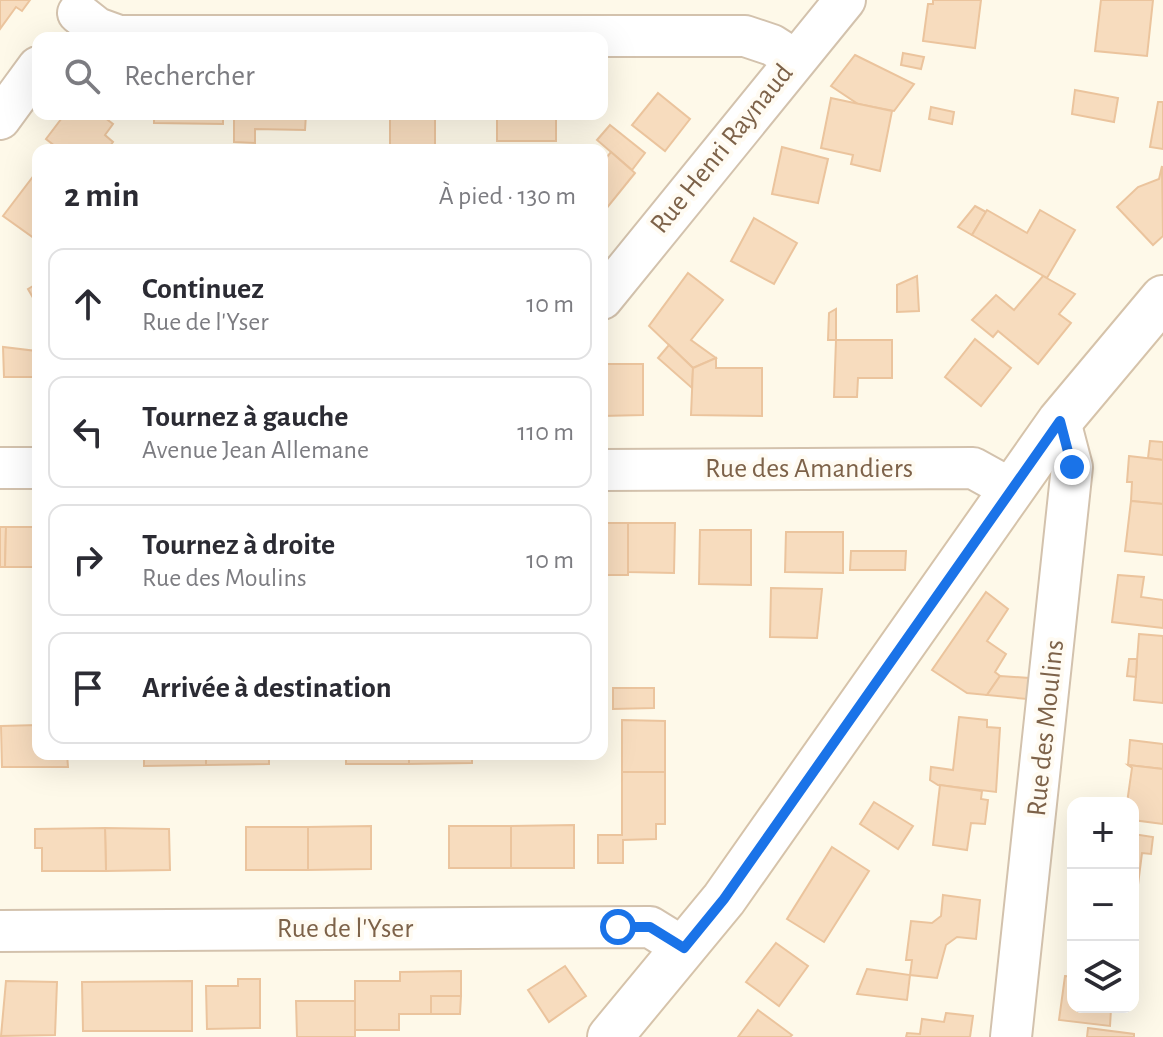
<!DOCTYPE html>
<html lang="fr">
<meta charset="utf-8">
<style>
body{margin:0;font-family:"Alegreya Sans",sans-serif;background:#f2f2f3;color:#2b2b33}
.controls{position:absolute;right:24px;bottom:24px;display:grid;overflow:hidden;border-radius:16px;box-shadow:0 8px 32px #0002}
.controls button{width:72px;height:72px;display:grid;place-items:center;padding:0;border:0;border-bottom:2px solid #e1e1e2;background:#fff;color:#2b2b33;font:40px sans-serif}
.stop{position:absolute;width:24px;height:24px;margin:-18px;border:6px solid #1a73e8;border-radius:50%;background:#fff}
.stop.end{background:#1a73e8;border-color:#fff;box-shadow:0 2px 8px #0008}
.list{margin:0;padding:0;list-style:none}
h2{display:flex;justify-content:space-between;align-items:center;height:104px;margin:0;padding:0 32px;font-size:34px}
h2 small{font-size:26px;font-weight:400;color:#7c7c81}
.list li{display:grid;grid-template-columns:52px 1fr auto;gap:24px;align-items:center;box-sizing:border-box;height:112px;margin:0 16px 16px;padding:0 16px;border:2px solid #e1e1e2;border-radius:16px}
.list b{display:block;font-size:30px;white-space:nowrap}
.list p{margin:0;font-size:26px;white-space:nowrap;color:#7c7c81}
.list em{font-size:26px;font-style:normal;color:#7c7c81}
.icon{flex:none;width:44px;height:44px;fill:none;stroke:currentColor;stroke-width:2;stroke-linecap:round;stroke-linejoin:round}
.map{position:relative;flex:none;width:1163px;height:1037px;overflow:hidden}
.search{position:absolute;background:#fff;box-shadow:0 8px 32px #0002;left:32px;top:32px;width:576px;height:88px;display:flex;align-items:center;gap:20px;box-sizing:border-box;padding:0 28px;border-radius:16px;color:#7c7c81;font-size:30px}
.panel{position:absolute;background:#fff;box-shadow:0 8px 32px #0002;left:32px;top:144px;width:576px;height:616px;border-radius:16px}
.map>svg:first-child{display:block}
.building{fill:#f7dcbe;stroke:#ebc49d;stroke-width:2}
.lines{fill:none;stroke-linecap:round;stroke-linejoin:round}
.street-casing{stroke:#d3c2ad;stroke-width:44}
.secondary-casing{stroke:#d6c3aa;stroke-width:48}
.street{stroke:#fff;stroke-width:40}
.secondary{stroke:#fff;stroke-width:44}
.route{stroke:#1a73e8;stroke-width:10}
.labels{text-anchor:middle;dominant-baseline:central;stroke-width:8;stroke-linejoin:round;paint-order:stroke}
.street-label{font-size:28px;fill:#7d6249;stroke:#fffbf2}
</style>
<div class="map">
<svg width="1163" height="1037" viewBox="0 0 1163 1037">
<rect width="100%" height="100%" fill="#fef9e9"/>
<g class="building">
<path d="M0 0H30L22 11 16 7 0 29Z"/>
<path d="M933 0H981L975 48 923 41 928 4H933Z"/>
<path d="M1101 0H1153L1147 56 1095 51Z"/>
<path d="M903 53 924 57 921 69 901 65Z"/>
<path d="M855 55 914 84 894 111 858 104 831 86Z"/>
<path d="M1075 90 1118 98 1114 122 1072 114Z"/>
<path d="M658 93 690 119 665 151 632 125Z"/>
<path d="M831 98 892 111 880 171 851 164 853 155 821 148Z"/>
<path d="M1158 102H1163V149L1150 147Z"/>
<path d="M931 107 954 112 952 124 929 119Z"/>
<path d="M65 114H100L113 124 105 135 113 142 107 150H60L46 139Z"/>
<path d="M154 114H223V124L154 123Z"/>
<path d="M234 114H306L305 130 255 129V143L234 142Z"/>
<path d="M390 114H435V146L390 145Z"/>
<rect x="497" y="114" width="59" height="27"/>
<path d="M610 125 645 153 632 170 597 140Z"/>
<path d="M782 147 828 159 818 203 772 194Z"/>
<path d="M611 152 635 173 602 214V163Z"/>
<path d="M1162 166 1163 236 1153 245 1117 207 1138 187 1159 179Z"/>
<path d="M38 170V241L3 216Z"/>
<path d="M975 206 986 212 972 235 958 227Z"/>
<path d="M987 210 1027 233 1040 210 1075 230 1047 278 972 235Z"/>
<path d="M754 218 797 243 774 284 731 261Z"/>
<path d="M688 273 723 300 691 340 716 358 693 368 649 326Z"/>
<path d="M917 276 919 311 897 312V285Z"/>
<path d="M1043 276 1075 294 1059 314 1071 323 1038 364 998 331 993 337 972 320 996 295 1014 310Z"/>
<path d="M38 283V302L36 303 28 289Z"/>
<path d="M836 309V340H828L829 313Z"/>
<path d="M36 326 38 377H4L3 347 37 351Z"/>
<path d="M975 339 1011 368 981 406 945 377Z"/>
<path d="M836 340H892V378H858L857 397H834Z"/>
<path d="M669 345 693 368 692 388 658 358Z"/>
<path d="M716 358V368H762V416L691 415 693 368Z"/>
<path d="M607 364H643V415L602 416V369H607Z"/>
<path d="M1150 441 1163 442V460L1148 458Z"/>
<path d="M1129 456 1163 460V504L1131 501 1132 482H1127Z"/>
<path d="M1131 501 1163 504V555L1125 551Z"/>
<rect x="602" y="523" width="26" height="52"/>
<path d="M628 523H675L674 573 628 572Z"/>
<path d="M0 527H6L5 567H0Z"/>
<path d="M6 527H38V567H5Z"/>
<path d="M700 530H751V585L699 584Z"/>
<path d="M786 532H843V573L785 572Z"/>
<path d="M851 551H906L905 570H850Z"/>
<path d="M1118 575 1144 577 1141 597 1163 600V628L1112 622Z"/>
<path d="M771 588 822 589 817 638 770 637Z"/>
<path d="M986 592 1008 609 987 641 1006 654 995 672 1000 676 987 695 967 693 932 670Z"/>
<path d="M1139 634 1163 636V703L1134 700Z"/>
<path d="M1129 659H1137L1136 677 1127 676Z"/>
<path d="M1000 676 1029 678 1027 699 987 695Z"/>
<path d="M613 688H654V708L613 709Z"/>
<path d="M959 717 987 720V727L1000 728 996 792 938 785 930 780 931 767 953 770Z"/>
<path d="M622 720 665 721V772H622Z"/>
<path d="M38 725V754H67L68 767H2L1 726Z"/>
<path d="M1130 740 1163 744V769L1128 765Z"/>
<path d="M144 754H206V765L144 766Z"/>
<path d="M206 754H269V764L206 765Z"/>
<rect x="346" y="754" width="63" height="10"/>
<path d="M409 754H472V763L409 764Z"/>
<path d="M1128 765 1163 769V824L1133 820V803H1127L1132 768Z"/>
<path d="M622 772H665V824H656V839L623 840V863H598V835H622Z"/>
<path d="M940 785 982 791 981 799 988 800 985 824 971 823 967 850 933 845Z"/>
<path d="M874 802 913 826 898 849 860 824Z"/>
<path d="M574 825V868H511V826Z"/>
<path d="M371 826V869L308 870V827Z"/>
<rect x="449" y="826" width="62" height="42"/>
<rect x="246" y="827" width="62" height="43"/>
<path d="M105 828 169 829 170 870 106 871Z"/>
<path d="M105 828 106 871H42V848H35V829Z"/>
<path d="M1133 834 1153 837 1151 854 1142 853 1133 924Z"/>
<path d="M832 847 869 871 824 942 787 919Z"/>
<path d="M943 895 980 900 976 939 957 937 946 945 937 978 910 975 912 960H906L911 921 932 923 941 916Z"/>
<path d="M776 943 808 966 779 1006 746 982Z"/>
<path d="M565 966 586 996 549 1022 528 990Z"/>
<path d="M867 969 910 975 907 1000 857 994Z"/>
<path d="M461 971V996H431V1014H399V1030H355V981H400V972Z"/>
<path d="M1065 976 1073 977V1007H1117L1111 1009 1110 1026 1059 1020Z"/>
<path d="M238 979H260V1028L207 1029 206 986H238Z"/>
<path d="M6 981 57 982 55 1035 1 1036Z"/>
<path d="M192 981V1031H83L82 982Z"/>
<path d="M431 996H461L460 1014H431Z"/>
<path d="M296 1001H355V1037H297Z"/>
<path d="M758 1010 792 1035 790 1037H738Z"/>
<path d="M946 1013 973 1016 970 1037H906L907 1033 920 1034 922 1019 944 1022Z"/>
<path d="M1088 1028 1134 1034V1037H1087Z"/>
</g>
<g class="lines">
<defs>
<g id="street">
<path d="M78 13 97 28 119 36H745L772 45 794 59"/>
<path d="M0 119 38 67"/>
<path d="M602 299 845 0"/>
<path d="M0 468H38"/>
<path d="M602 470 973 468 1011 489"/>
<path d="M0 931 650 927 684 948"/>
<path d="M1011 1037 1072 467 1060 421"/>
</g>
<path id="secondary" d="M610 1037 724 899 1060 421 1163 298"/>
</defs>
<use href="#street" class="street-casing"/>
<use href="#secondary" class="secondary-casing"/>
<use href="#street" class="street"/>
<use href="#secondary" class="secondary"/>
</g>
<g class="lines">
<path class="route" d="M618 927H650L684 948 724 899 1060 421 1072 467"/>
</g>
<g class="labels">
<g class="street-label">
<text transform="translate(722 149) rotate(-51)">Rue Henri Raynaud</text>
<text x="809" y="469">Rue des Amandiers</text>
<text transform="translate(1046 728) rotate(-84)">Rue des Moulins</text>
<text x="345" y="929">Rue de l'Yser</text>
</g>
</g>
</svg>
<div class="controls">
<button>+</button>
<button>−</button>
<button><svg class="icon" aria-label="layers" viewBox="0 0 24 24"><path d="M12 4l9 5-9 5-9-5zM3 14l9 5 9-5"/></svg></button>
</div>
<div class="stop" style="left:618px;top:927px"></div>
<div class="stop end" style="left:1072px;top:467px"></div>
<div class="search"><svg class="icon" aria-label="search" viewBox="0 0 24 24"><circle cx="10" cy="10" r="6"/><path d="M15 15l6 6"/></svg>Rechercher</div>
<section class="panel">
<h2>2 min<small>À pied · 130 m</small></h2>
<ul class="list">
<li><svg class="icon" aria-label="ahead" viewBox="0 0 24 24"><path d="M12 20V5M6 11l6-6 6 6"/></svg><div><b>Continuez</b><p>Rue de l'Yser</p></div><em>10 m</em></li>
<li><svg class="icon" aria-label="left" viewBox="0 0 24 24"><path d="M17 20v-9H6M10 6l-5 5 5 5"/></svg><div><b>Tournez à gauche</b><p>Avenue Jean Allemane</p></div><em>110 m</em></li>
<li><svg class="icon" aria-label="right" viewBox="0 0 24 24"><path d="M7 20v-9h11M14 6l5 5-5 5"/></svg><div><b>Tournez à droite</b><p>Rue des Moulins</p></div><em>10 m</em></li>
<li><svg class="icon" aria-label="arrive" viewBox="0 0 24 24"><path d="M6 21V4h12l-3 4 3 4H6"/></svg><div><b>Arrivée à destination</b></div></li>
</ul>
</section>
</div>
